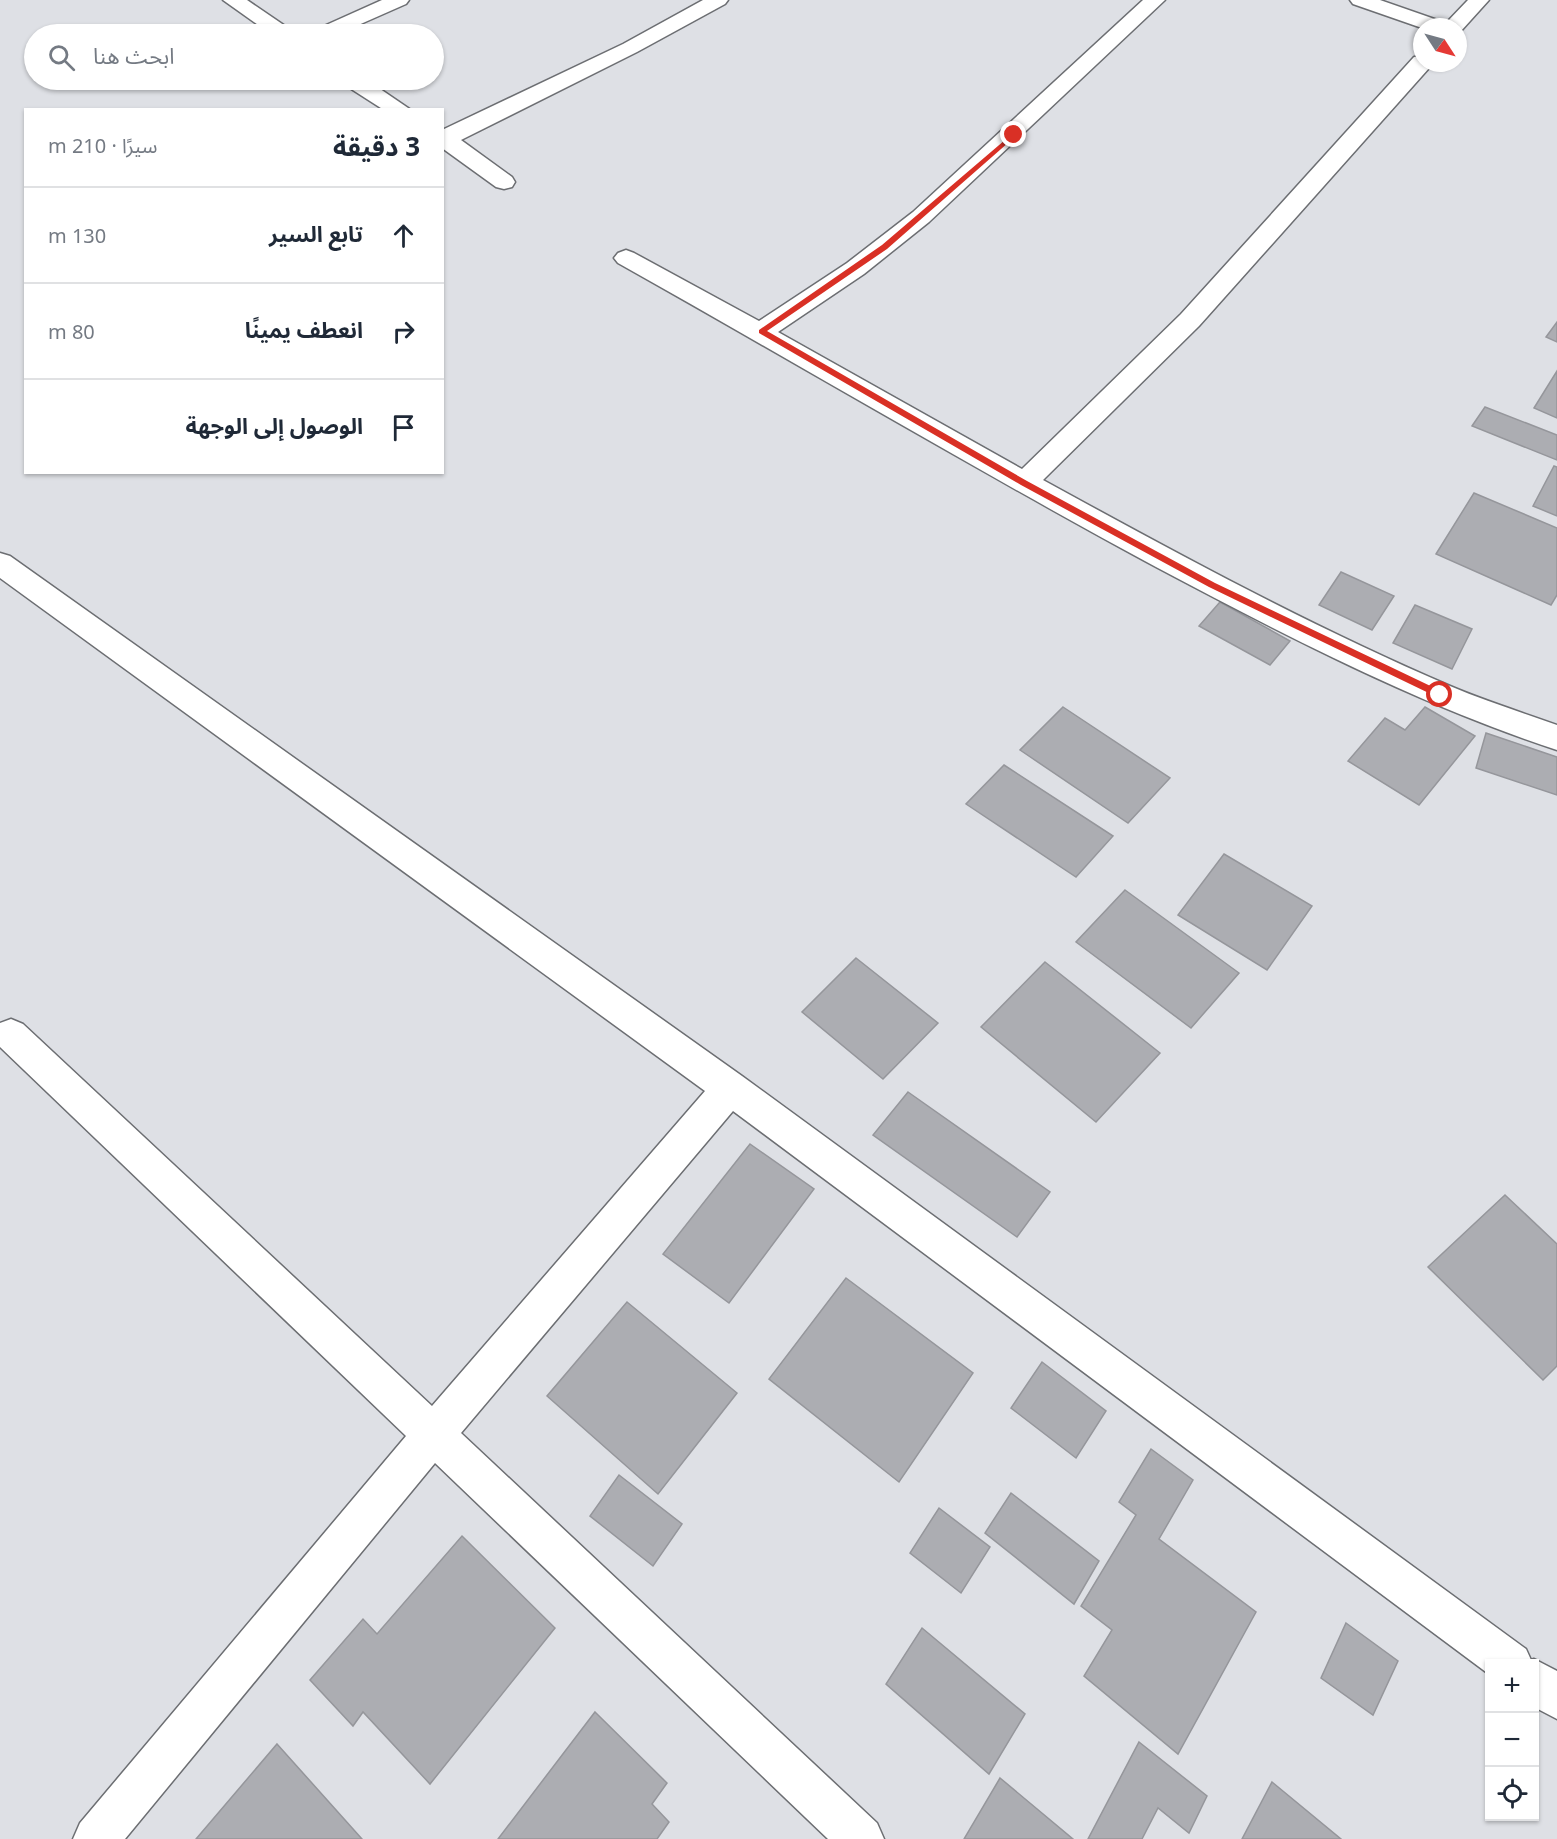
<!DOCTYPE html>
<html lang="ar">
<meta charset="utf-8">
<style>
body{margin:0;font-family:"Noto Sans","Noto Sans Arabic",sans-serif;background:#f2f2f3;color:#1f2937;direction:rtl}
.controls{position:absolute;right:18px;bottom:18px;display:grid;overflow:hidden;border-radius:0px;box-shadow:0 2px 4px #0004}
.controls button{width:54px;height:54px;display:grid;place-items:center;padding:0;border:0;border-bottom:2px solid #e0e1e3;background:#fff;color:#1f2937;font:30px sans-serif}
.compass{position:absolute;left:1413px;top:18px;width:54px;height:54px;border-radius:50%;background:#fff;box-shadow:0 2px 4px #0004;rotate:126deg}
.stop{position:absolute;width:18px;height:18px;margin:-14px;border:4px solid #d93025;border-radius:50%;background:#fff}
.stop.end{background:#d93025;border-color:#fff;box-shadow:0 2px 6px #0008}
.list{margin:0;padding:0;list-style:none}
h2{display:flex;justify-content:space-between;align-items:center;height:78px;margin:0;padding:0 24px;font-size:26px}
h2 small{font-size:20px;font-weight:400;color:#747a83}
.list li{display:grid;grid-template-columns:39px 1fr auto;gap:18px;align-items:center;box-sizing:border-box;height:96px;padding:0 24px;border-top:2px solid #e0e1e3}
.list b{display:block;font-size:22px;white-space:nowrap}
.list em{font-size:20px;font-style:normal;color:#747a83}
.icon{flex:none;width:33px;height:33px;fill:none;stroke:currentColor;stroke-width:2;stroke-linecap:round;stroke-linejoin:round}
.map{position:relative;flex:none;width:1557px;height:1839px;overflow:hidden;direction:ltr}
.search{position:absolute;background:#fff;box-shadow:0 2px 4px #0004;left:24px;top:24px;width:420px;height:66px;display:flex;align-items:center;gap:15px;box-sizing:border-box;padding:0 21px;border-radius:33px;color:#747a83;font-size:22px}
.panel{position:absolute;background:#fff;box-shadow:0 2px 4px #0004;left:24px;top:108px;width:420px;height:366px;border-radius:0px;direction:rtl}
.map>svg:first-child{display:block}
.building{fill:#acadb2;stroke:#95969b;stroke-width:1.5}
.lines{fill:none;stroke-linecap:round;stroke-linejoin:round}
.minor-casing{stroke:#6c6e72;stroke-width:3}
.minor{fill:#fff;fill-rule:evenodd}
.route{fill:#d93025}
</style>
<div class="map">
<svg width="1557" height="1839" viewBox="0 0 1557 1839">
<rect width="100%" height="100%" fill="#dee0e5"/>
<g class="building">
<path d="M1557 322V342L1546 337Z"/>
<path d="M1557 371V418L1534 408Z"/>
<path d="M1485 407 1557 435V460L1472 426Z"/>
<path d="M1554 466 1557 467V516L1533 506Z"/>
<path d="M1474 493 1557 528V595L1551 605 1436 554Z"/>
<path d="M1341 572 1394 596 1372 630 1319 605Z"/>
<path d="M1220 602 1290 641 1270 665 1199 626Z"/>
<path d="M1415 605 1472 629 1452 669 1393 643Z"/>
<path d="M1063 707 1170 778 1128 823 1020 750Z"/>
<path d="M1425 707 1475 736 1419 805 1348 761 1385 718 1405 730Z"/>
<path d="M1486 733 1557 757V795L1476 768Z"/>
<path d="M1004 765 1113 836 1076 877 966 804Z"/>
<path d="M1224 854 1312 906 1267 970 1178 915Z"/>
<path d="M1125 890 1239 973 1191 1028 1076 942Z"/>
<path d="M856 958 938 1023 883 1079 802 1012Z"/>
<path d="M1045 962 1160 1053 1096 1122 981 1027Z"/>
<path d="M908 1092 1050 1192 1017 1237 873 1135Z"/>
<path d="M750 1144 814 1189 729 1303 663 1254Z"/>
<path d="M1505 1195 1557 1244V1366L1543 1380 1428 1267Z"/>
<path d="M846 1278 973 1373 899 1482 769 1379Z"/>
<path d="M627 1302 737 1393 658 1494 547 1396Z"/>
<path d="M1042 1362 1106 1411 1076 1458 1011 1408Z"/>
<path d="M1151 1449 1193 1480 1159 1539 1256 1612 1178 1754 1084 1676 1112 1630 1081 1606 1136 1515 1119 1502Z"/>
<path d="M619 1475 682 1524 653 1566 590 1516Z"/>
<path d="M1011 1493 1099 1561 1074 1604 985 1533Z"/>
<path d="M939 1508 990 1547 961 1593 910 1553Z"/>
<path d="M462 1536 555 1628 430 1784 363 1712 353 1726 310 1680 363 1619 377 1634Z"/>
<path d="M1346 1623 1398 1661 1373 1715 1321 1678Z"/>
<path d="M922 1628 1025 1714 989 1774 886 1684Z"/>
<path d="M595 1712 667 1783 652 1804 669 1822 657 1839H498Z"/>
<path d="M1139 1742 1207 1796 1189 1833 1158 1808 1142 1839H1088Z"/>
<path d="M277 1744 362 1839H196Z"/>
<path d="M1000 1778 1073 1839H964Z"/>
<path d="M1272 1782 1341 1839H1242Z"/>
</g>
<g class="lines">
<defs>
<g id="minor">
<path d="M223 0H247L291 30 294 34H271Z"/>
<path d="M382 0H409L406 4 338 34H312L315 30Z"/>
<path d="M703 0H728L725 4 637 52 461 140 512 177 515 182 512 187 504 189 496 187 442 148V130L623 44Z"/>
<path d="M1143 0H1165L929 222 864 274 778 332 1022 469 1181 314 1414 57 1422 56V63H1432L1430 67 1199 326 1043 480C1176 553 1310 626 1450 686 1485 701 1521 712 1557 725V750C1417 704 1286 636 1156 567 974 469 798 364 618 263L614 258 618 253 626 250 634 253 759 321 847 263 913 212Z"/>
<path d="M1350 0H1380L1446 23 1468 0H1489L1461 31 1458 32V27L1422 28 1353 4Z"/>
<path d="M342 80H367L411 110H384L345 85Z"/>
<path d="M0 553 10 556 742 1076 1526 1649 1531 1660 1534 1659 1557 1671V1719L1534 1707V1664H1490V1675L733 1111 461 1433 877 1823 884 1839H828L435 1463 125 1839H73L80 1823 406 1436 0 1047V1023L11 1019 23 1024 432 1406 705 1091 0 578Z"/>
</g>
</defs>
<use href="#minor" class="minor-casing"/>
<use href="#minor" class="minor"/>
</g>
<path class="route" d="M1012 134 1017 135 887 249 767 331 1027 481 1215 583 1443 692V697H1437L1209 587 1021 485 759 333V330L882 245Z"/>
</svg>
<div class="controls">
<button>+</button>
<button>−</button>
<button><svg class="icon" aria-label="locate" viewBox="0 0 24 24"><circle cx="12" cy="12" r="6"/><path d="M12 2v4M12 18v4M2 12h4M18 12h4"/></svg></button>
</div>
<svg class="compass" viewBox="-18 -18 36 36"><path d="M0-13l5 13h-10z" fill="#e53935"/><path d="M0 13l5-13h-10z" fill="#747a83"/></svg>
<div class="stop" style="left:1440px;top:695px"></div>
<div class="stop end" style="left:1014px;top:135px"></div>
<div class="search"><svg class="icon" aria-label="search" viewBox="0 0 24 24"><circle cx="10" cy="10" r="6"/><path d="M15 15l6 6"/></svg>ابحث هنا</div>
<section class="panel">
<h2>3 دقيقة<small>سيرًا · 210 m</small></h2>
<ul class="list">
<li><svg class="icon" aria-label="ahead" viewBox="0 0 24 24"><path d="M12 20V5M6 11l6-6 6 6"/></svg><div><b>تابع السير</b></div><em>130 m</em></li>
<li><svg class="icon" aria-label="right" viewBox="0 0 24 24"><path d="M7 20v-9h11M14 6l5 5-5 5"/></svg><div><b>انعطف يمينًا</b></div><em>80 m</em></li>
<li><svg class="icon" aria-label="arrive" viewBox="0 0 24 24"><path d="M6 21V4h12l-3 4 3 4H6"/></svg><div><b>الوصول إلى الوجهة</b></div></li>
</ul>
</section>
</div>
